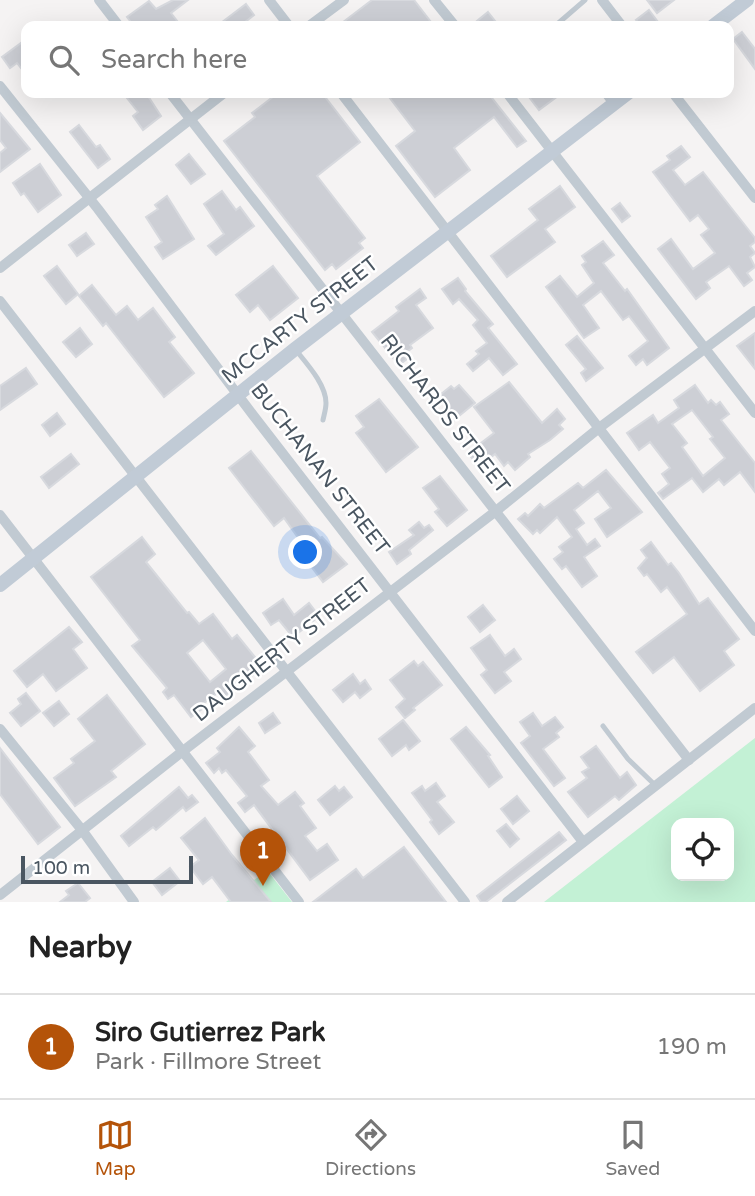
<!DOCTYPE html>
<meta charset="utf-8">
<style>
body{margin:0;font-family:"Varela Round",sans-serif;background:#f6f6f6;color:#222}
.controls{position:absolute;right:21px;bottom:21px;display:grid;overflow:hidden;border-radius:14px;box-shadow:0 7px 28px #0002}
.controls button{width:63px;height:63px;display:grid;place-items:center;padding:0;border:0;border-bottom:2px solid #e0e0e0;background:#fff;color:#222;font:35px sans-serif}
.scale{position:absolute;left:21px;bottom:18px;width:172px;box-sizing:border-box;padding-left:7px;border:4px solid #4a5661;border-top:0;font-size:19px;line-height:24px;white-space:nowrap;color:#4a5661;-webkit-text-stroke:5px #fff;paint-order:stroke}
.you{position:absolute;left:306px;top:553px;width:24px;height:24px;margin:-18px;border:5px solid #fff;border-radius:50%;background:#1a73e8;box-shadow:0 0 0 10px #1a73e833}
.badge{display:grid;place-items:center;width:46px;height:46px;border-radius:50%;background:#b45309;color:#fff;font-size:23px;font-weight:700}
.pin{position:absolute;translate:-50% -58px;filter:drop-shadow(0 2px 4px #0008)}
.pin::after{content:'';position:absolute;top:37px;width:24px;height:21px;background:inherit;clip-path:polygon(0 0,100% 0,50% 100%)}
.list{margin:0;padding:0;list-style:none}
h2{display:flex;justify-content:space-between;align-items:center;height:91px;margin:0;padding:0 28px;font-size:30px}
h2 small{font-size:23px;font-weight:400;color:#767676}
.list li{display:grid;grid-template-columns:46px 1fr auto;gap:21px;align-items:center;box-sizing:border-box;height:105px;padding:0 28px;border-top:2px solid #e0e0e0}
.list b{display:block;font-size:26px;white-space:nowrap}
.list p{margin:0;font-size:23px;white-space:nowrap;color:#767676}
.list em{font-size:23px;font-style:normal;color:#767676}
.icon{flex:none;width:38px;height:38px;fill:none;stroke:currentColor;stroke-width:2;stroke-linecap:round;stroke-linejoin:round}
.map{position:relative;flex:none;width:755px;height:902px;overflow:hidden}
.search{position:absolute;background:#fff;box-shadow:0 7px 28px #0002;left:21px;right:21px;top:21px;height:77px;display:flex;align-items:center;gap:18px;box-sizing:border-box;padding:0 24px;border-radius:14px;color:#767676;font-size:26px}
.sheet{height:196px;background:#fff}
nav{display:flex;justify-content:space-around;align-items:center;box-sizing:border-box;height:98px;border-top:2px solid #e0e0e0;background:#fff;font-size:19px;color:#767676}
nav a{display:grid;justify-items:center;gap:4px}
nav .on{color:#b45309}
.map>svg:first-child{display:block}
.green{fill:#c3f1d5;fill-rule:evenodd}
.building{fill:#cdcfd5;stroke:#d7d9de;stroke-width:2;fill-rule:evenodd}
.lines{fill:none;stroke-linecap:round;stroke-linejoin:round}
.lane{stroke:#c1cad2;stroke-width:5}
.street{stroke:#c1cad2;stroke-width:10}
.secondary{stroke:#c1cbd6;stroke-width:14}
.labels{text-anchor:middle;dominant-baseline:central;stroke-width:5;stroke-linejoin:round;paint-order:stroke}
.street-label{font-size:21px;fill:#4a5661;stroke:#fff}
</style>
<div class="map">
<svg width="755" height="902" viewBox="0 0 755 902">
<rect width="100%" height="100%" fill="#f5f3f3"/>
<g class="green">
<path d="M755 738V902H544ZM676 823H729V876H676Z"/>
<path d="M267 870 292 902H226Z"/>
</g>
<g class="building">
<path d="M173 0H188L171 13 181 26H134L127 17 149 1 156 9Z"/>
<path d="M372 0H414L434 26H338Z"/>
<path d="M647 0H674L657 13Z"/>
<path d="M246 4 254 15 240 26H217Z"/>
<path d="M649 10 661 26H641L636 20Z"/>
<path d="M488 12 499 26H481L477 21Z"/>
<path d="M742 32 755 49V69L733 39Z"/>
<path d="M21 43 26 50V64L21 68 17 63 10 68 2 57Z"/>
<path d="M123 93H146L161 116 143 130 133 116 138 112Z"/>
<path d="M278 93H322L360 142 317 176 365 238 359 243 363 248 336 269 332 264 325 270 224 141 255 117 252 113Z"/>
<path d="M386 93H488L526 141 517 147 494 117 454 148 470 170 435 197 396 146 415 131Z"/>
<path d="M526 93H562L539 110Z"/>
<path d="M0 113 30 149 0 172V153L6 148 0 140Z"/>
<path d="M79 125 96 147 100 145 110 159 98 168 70 132Z"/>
<path d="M681 146 690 157 673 170 685 185 703 172 755 238V242L750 246 755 253 750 257 755 267 747 273 752 280 744 286 729 266 706 282 710 288 696 299 658 249 671 239 693 269 715 253 701 235 709 229 698 215 690 221 653 172 670 160 667 156Z"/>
<path d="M189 154 205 174 191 184 176 165Z"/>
<path d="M40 164 61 195 38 212 24 193 21 195 13 183Z"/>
<path d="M560 186 575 207 545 229 555 242 507 277 491 256 538 220 529 209Z"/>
<path d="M222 191 236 210 240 207 254 226 216 255 208 246 224 234 204 204Z"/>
<path d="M167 196 194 239 163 259 155 247 162 242 146 217 158 209 155 205Z"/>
<path d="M620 203 630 216 622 222 612 209Z"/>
<path d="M86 233 94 244 77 256 69 245Z"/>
<path d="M603 241 614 255 603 263 625 291 627 289 669 348 647 365 643 359 636 365 629 356 648 341 629 316 623 320 601 291 583 305 599 328 584 338 546 287 560 276 577 297 594 283 582 265 586 262 582 256Z"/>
<path d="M57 266 78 294 66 304 44 276Z"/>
<path d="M273 266 298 298 270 320 258 305 250 312 236 295Z"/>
<path d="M458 278 466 289 465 291 493 324 488 328 517 364 503 375 489 358 473 371 467 364 479 354 476 351 487 343 473 325 478 320 459 299 453 304 442 289Z"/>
<path d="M92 285 116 315 127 306 138 320 153 308 175 337 169 342 194 373 164 397 106 323 103 326 79 296Z"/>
<path d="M420 289 426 298 416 305 433 328 410 345 412 348 403 355 407 359 399 365 372 332 399 311 396 307Z"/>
<path d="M80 328 92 344 76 357 63 342Z"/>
<path d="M755 333V369L737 346Z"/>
<path d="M577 336 603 368 586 381 581 373 586 369 566 345Z"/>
<path d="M26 368 37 384 0 410V386Z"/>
<path d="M509 382 542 423 557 409 565 419 559 425 563 429 550 440 528 454 530 457 515 470 508 462 504 466 495 454 479 467 468 453 494 433 474 407Z"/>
<path d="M459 385 475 403 454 420 446 410 449 407 440 395 451 386 454 389Z"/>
<path d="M695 385 708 403 711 400 716 405 720 402 729 414 721 420 755 463V492L740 472 724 485 719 479 703 492 692 478 663 499 658 493 669 484 662 474 670 468 650 442 639 450 627 433 653 415 658 423 679 408 674 400ZM692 410 713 437 710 439 725 458 703 476 682 447 687 443 672 424Z"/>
<path d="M379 399 418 447 386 472 356 433 364 427 356 416Z"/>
<path d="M57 413 65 424 50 436 42 425Z"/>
<path d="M251 451 320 538 322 537 347 564 323 582 301 553 306 549 284 518 274 526 229 468Z"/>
<path d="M71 454 79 464 49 488 41 477Z"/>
<path d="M606 470 642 512 607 537 595 519 611 508 598 491 574 510 584 523 576 529 587 545 595 539 600 546 584 557 597 576 582 587 566 566 562 569 554 559 563 552 559 547 572 537 557 517 540 533 537 530 533 534 518 519 525 513 528 516 540 504 544 508 578 483 583 488Z"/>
<path d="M440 476 467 510 447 526 435 512 439 509 423 488Z"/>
<path d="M419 522 424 528 429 525 433 530 409 550 411 554 397 564 389 552 414 535 409 530Z"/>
<path d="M142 537 155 554 146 562 187 613 189 612 199 624 213 614 232 639 237 635 263 667 225 697 220 691 204 703 206 706 191 717 174 695 168 699 163 692 167 688 132 646 140 640 91 577ZM203 640 226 669 210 682 187 653Z"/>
<path d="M651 542 668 565 671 563 679 573 699 604 708 598 739 639 724 651 734 665 700 691 674 657 653 673 636 652 687 614 667 587 661 592 647 574 644 576 638 568 647 558 641 550Z"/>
<path d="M283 599 294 615 309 603 319 616 293 637 279 620 271 625 263 613Z"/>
<path d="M483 605 495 620 480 632 468 617Z"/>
<path d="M69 627 82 642 73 649 87 668 56 691 43 674 27 687 14 671Z"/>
<path d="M490 635 505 656 514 649 521 659 504 672 511 681 495 693 481 675 487 670 471 648Z"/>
<path d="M414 661 418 666 423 662 442 685 413 708 415 710 405 718 396 707 405 699 390 680Z"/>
<path d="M353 674 360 684 365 680 371 689 360 698 355 692 343 702 333 690Z"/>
<path d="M26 693 40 711 21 726 10 713 21 704 18 699Z"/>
<path d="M107 695 145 744 111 771 116 777 75 806 54 778 74 763 71 759 95 741 78 719Z"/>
<path d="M59 701 69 714 54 726 43 713Z"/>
<path d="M273 713 280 723 265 733 259 723Z"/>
<path d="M533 713 542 726 555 717 563 727 556 733 559 737 543 749 565 778 554 786 521 743 530 736 520 722Z"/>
<path d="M403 720 420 741 409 750 406 745 392 756 379 739Z"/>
<path d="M239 727 255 746 248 752 269 780 261 786 278 805 295 792 304 803 300 806 316 828 305 836 317 851 327 844 338 860 310 880 254 805 245 812 238 803 247 796 226 770 222 773 219 768 214 773 206 763 220 752 217 748Z"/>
<path d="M466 727 490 755 488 756 502 777 489 787 451 739Z"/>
<path d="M596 746 620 778 627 772 636 785 619 800 615 796 588 817 568 792 587 778 582 772 589 768 581 757Z"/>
<path d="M0 748 60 827 38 844 0 794Z"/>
<path d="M436 783 445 796 437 802 454 822 439 834 430 822 432 820 412 793 422 786 425 791Z"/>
<path d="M335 786 339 791 344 787 352 797 330 815 318 800Z"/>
<path d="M179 787 188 798 192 795 198 802 186 811 183 807 156 830 153 827 129 846 121 836Z"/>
<path d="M517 796 529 811 513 824 501 809Z"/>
<path d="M205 818 232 855 271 902H231L212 877 203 884 190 867 199 860 181 838Z"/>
<path d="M506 824 519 839 510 847 497 831Z"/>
<path d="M559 832 566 840 486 902H481L477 896Z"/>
<path d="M404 847 446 902H313L356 869 363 878Z"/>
<path d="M170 868 180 881 162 895 152 882Z"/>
<path d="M78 883 90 898 85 902H60L69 895 66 891Z"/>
</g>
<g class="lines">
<g class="lane">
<path d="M555 26 585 0"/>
<path d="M603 93 612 105"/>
<path d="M295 349C306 363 326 384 326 403 326 409 324 415 323 420"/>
<path d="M603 726 628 759 656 786"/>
</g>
<g class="street">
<path d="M99 0 119 26"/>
<path d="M269 0 289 26"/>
<path d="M434 0 455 26"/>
<path d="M602 0 622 26"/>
<path d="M309 26 344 0"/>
<path d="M0 86 98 209 253 415 583 842"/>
<path d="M170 93 689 760"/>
<path d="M341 93 755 631"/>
<path d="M507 93 755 413"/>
<path d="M673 93 755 198"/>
<path d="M0 268 224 93"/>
<path d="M0 301 465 902"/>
<path d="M0 515 299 902"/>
<path d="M0 729 82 830 134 902"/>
<path d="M0 895 183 751 496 511 599 428 755 311"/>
<path d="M507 902 755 708"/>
</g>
<g class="secondary">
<path d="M713 26 747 0"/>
<path d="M0 585 295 349 628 93"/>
</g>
</g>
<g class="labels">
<g class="street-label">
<text transform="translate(300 320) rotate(-38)">MCCARTY STREET</text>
<text transform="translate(445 414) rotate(52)">RICHARDS STREET</text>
<text transform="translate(320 469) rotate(52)">BUCHANAN STREET</text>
<text transform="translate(282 650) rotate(-38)">DAUGHERTY STREET</text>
</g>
</g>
</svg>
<div class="controls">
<button><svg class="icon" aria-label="locate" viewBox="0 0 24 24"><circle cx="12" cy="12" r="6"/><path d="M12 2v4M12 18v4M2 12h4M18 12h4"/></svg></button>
</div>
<div class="scale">100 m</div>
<div class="you"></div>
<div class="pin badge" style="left:263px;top:886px">1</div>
<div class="search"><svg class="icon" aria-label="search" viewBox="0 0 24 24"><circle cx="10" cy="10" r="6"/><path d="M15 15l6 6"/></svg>Search here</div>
</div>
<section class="sheet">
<h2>Nearby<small></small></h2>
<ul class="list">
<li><span class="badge">1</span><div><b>Siro Gutierrez Park</b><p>Park · Fillmore Street</p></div><em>190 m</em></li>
</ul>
</section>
<nav>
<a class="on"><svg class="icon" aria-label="map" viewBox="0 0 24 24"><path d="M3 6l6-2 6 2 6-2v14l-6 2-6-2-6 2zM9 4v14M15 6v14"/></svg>Map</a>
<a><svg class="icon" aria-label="directions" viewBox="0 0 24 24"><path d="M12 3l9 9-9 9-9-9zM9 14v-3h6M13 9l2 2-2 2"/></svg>Directions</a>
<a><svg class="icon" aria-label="saved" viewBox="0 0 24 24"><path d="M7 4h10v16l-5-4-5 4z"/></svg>Saved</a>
</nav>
